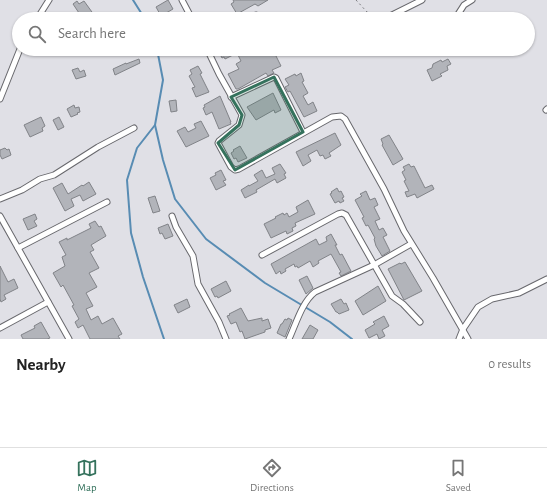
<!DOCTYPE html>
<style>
body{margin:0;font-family:"Alegreya Sans",sans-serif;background:#f6f6f6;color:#222}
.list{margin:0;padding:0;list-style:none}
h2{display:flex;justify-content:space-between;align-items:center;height:52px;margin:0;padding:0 16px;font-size:17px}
h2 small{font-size:13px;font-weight:400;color:#767676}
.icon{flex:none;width:22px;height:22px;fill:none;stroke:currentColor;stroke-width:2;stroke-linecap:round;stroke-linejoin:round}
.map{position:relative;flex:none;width:547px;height:339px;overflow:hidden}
.search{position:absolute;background:#fff;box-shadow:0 1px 3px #0004;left:12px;right:12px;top:12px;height:44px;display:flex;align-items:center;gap:10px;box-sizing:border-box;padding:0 14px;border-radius:22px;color:#767676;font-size:15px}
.sheet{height:108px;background:#fff}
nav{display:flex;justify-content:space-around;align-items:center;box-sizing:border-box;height:56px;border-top:1px solid #e0e0e0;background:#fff;font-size:11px;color:#767676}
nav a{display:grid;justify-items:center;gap:2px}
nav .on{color:#35725d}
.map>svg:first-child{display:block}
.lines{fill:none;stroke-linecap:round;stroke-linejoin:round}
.stream{stroke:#588cb3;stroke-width:2}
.building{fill:#b2b4ba;stroke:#818388}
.minor-casing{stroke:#68686d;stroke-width:7}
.path{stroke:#7c7c80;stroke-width:1;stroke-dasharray:2 3;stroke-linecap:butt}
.minor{stroke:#fff;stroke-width:5}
.marked{fill:#35725d;fill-opacity:0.2;stroke:#35725d;stroke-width:3;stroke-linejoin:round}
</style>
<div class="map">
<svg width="547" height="339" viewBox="0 0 547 339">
<rect width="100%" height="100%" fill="#e0e0e6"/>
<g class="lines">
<g class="stream">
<path d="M133 0 145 19"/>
<path d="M157 49 163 80 155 125 163 160 175 199 206 239 265 283 330 322 352 339"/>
<path d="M155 125 137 148 127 180 131 233 143 277 164 339"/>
</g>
</g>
<g class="building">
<path d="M168 0 173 9 161 16 156 7Z"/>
<path d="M233 0H268L258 6 255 4 237 14 231 4 234 2Z"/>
<path d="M77 1 79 4 84 1 97 19H83L73 4Z"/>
<path d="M222 49H246L243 50 244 52 253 49 255 54 264 49H269L271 53 274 52 281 66 272 70 274 73 268 76 266 73 238 89H236L228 74 239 69 236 64 241 61 237 53 225 59 224 57 222 58 218 50Z"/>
<path d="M139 59 140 63 115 75 113 69 126 63V64Z"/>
<path d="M448 59 451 64 447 66 448 70 440 74 442 76 432 81 427 70 432 68 433 64 441 60 442 62Z"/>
<path d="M198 66 202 73 200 74 209 92 196 97 192 88 195 87 189 76 192 74 190 70Z"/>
<path d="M78 68 80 72 84 70 86 76 76 79 72 70Z"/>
<path d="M301 73 304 81 302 82 308 93 303 96 308 105 313 102 317 111 304 117 290 91 288 92 285 87 289 85 285 79 295 74 296 76Z"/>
<path d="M273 93 281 110 275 113 274 110 272 111 256 120 247 107Z"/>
<path d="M220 96 231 122H230L231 124 219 129 212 112 206 115 203 108 205 107 204 105Z"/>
<path d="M176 100 177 111 171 112 169 101Z"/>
<path d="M74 105 75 108 79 107 80 112 77 113 78 114 71 117 67 109Z"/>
<path d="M41 117 45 126 42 128 43 131 30 137 24 125Z"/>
<path d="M59 117 64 127 58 130 53 120Z"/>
<path d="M201 121 209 136 186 147 177 131 185 127 188 132 196 128 194 124Z"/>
<path d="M335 133 341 145 329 153 331 156 325 159 323 155 320 156 317 150 308 155 311 161 303 166 296 152Z"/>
<path d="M389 135 403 159 393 165 382 145 383 144 381 139Z"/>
<path d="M240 146 247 158 238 162 236 158 234 159 231 153 234 151 233 150Z"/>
<path d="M5 148 7 150 9 149 11 155 2 159 0 155V150Z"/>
<path d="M280 164 286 173 284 174 286 178 277 183 275 179 256 190 257 192 245 198 241 190 249 185V186L258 181 254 175 262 170 266 178 275 174 272 168Z"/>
<path d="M409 164 411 167 414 166 425 188 432 185 434 189 417 198 415 194 407 197 405 192 409 191 404 181 406 180 402 172 405 170 403 167Z"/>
<path d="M221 170 226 180 223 181 226 185 216 190 210 178 216 175 215 173Z"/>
<path d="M89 182 96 194 83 201 80 195 71 199 74 206 65 211 53 188 62 183 68 194 82 185 83 186Z"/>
<path d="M337 188 339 192 341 191 344 197 342 198 344 201 340 203 339 201 335 203 330 194 332 193 331 192Z"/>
<path d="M366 191 370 200 375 198 378 205 374 207 380 219 375 221 379 230 383 228 387 235 383 237 390 251 382 256 376 246 374 239 375 238 368 225 366 226 362 218 364 217 355 200 362 196 360 194Z"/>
<path d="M155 196 160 211 153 213 148 198Z"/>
<path d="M308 200 315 214 295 223 296 226 292 228 293 231 287 234 286 231 271 238 264 224 276 218 275 217 283 213 284 215 287 213 289 217 298 212 296 207Z"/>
<path d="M35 214 37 219 34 221 37 226 28 230 23 219Z"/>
<path d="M95 221 99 227 101 226 106 236 91 245 94 250 90 252 99 268 89 273 97 287 86 293 93 306 86 309 91 320 98 316 102 324 113 318 122 334 118 336 120 339H90L83 325 78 328 75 322 79 319 72 306 74 305 63 285 61 287 53 273 65 266 62 257 66 255 59 242 67 238V240L91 228 89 224Z"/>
<path d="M168 224 173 236 165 239 162 233 160 234 158 228Z"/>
<path d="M331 234 337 245H335L340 255 342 254 351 271 341 276 339 273 341 272 331 254 318 261 319 263 313 267 310 261 298 268 297 266 295 267 294 264 285 269 286 271 281 274 280 271 276 274 271 264 316 239 319 245 327 241 326 237Z"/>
<path d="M405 262 422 291 404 300 388 269 400 263 401 264Z"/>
<path d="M0 266 8 282 14 279 18 288 4 295 6 299 1 302 0 299Z"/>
<path d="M307 276 313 288 306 294 299 280Z"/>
<path d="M226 281 231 291 218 298 217 296 215 297 211 289Z"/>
<path d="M378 286 386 301 363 315 355 301Z"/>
<path d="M187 299 190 307 178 313 174 305Z"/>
<path d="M341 299 344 304 346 303 349 310 339 314 337 312H336L331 304Z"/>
<path d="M241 308 248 321 262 318V321L268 319 271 328 265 330V332L245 339 242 331 240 332 236 322 231 324 227 316 230 315 229 314Z"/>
<path d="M384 316 389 326 382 330 385 336 379 339 377 334 369 338 365 330 375 324 373 322Z"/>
<path d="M288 318 292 320 285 337 277 333 281 324H282L285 319 287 320Z"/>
<path d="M41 322 50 338 47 339H23L21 335 35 328 34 326Z"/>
<path d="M310 325 318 330 313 339H302Z"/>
</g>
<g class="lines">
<defs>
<g id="minor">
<path d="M182 0 192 19"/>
<path d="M37 19 49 0"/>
<path d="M245 19 256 15 260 19"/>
<path d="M384 19 422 0"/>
<path d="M455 19 464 5 472 0"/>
<path d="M207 49 219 74 242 115 239 125 219 141 218 143 231 167 235 170 239 169 332 117 341 116 345 119 384 189 404 231 433 278 468 339"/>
<path d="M231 97 274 77 276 78 303 132"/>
<path d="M0 99 20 49"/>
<path d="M546 110 547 109"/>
<path d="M0 199 22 190 40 179 54 175 98 147 134 128"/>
<path d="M0 216 69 339"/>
<path d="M172 216 176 227 193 256 198 284 219 322 226 339"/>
<path d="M18 248 107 202"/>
<path d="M262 255 338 214 342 213 346 215 392 296 403 304 420 322"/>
<path d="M0 328 48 302"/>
<path d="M289 339C296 324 302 302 315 292L374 265 411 244"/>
<path d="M459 339 463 329 478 307 492 299 519 293 547 279"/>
</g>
</defs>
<use href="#minor" class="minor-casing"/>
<path class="path" d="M356 0 367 12 379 17"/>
<use href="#minor" class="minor"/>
</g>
<path class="marked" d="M274 77 303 132 235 170 218 143 239 125 242 115 231 97Z"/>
</svg>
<div class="search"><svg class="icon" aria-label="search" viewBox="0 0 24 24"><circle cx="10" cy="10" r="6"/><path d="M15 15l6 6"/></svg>Search here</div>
</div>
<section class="sheet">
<h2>Nearby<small>0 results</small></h2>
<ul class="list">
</ul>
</section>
<nav>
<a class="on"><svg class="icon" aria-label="map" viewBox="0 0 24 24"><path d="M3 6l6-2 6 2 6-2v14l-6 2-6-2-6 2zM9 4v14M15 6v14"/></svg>Map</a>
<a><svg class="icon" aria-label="directions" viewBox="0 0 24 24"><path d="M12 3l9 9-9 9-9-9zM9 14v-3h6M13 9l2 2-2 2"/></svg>Directions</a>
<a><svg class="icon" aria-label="saved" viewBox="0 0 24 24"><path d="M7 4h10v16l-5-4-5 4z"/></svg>Saved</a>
</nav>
